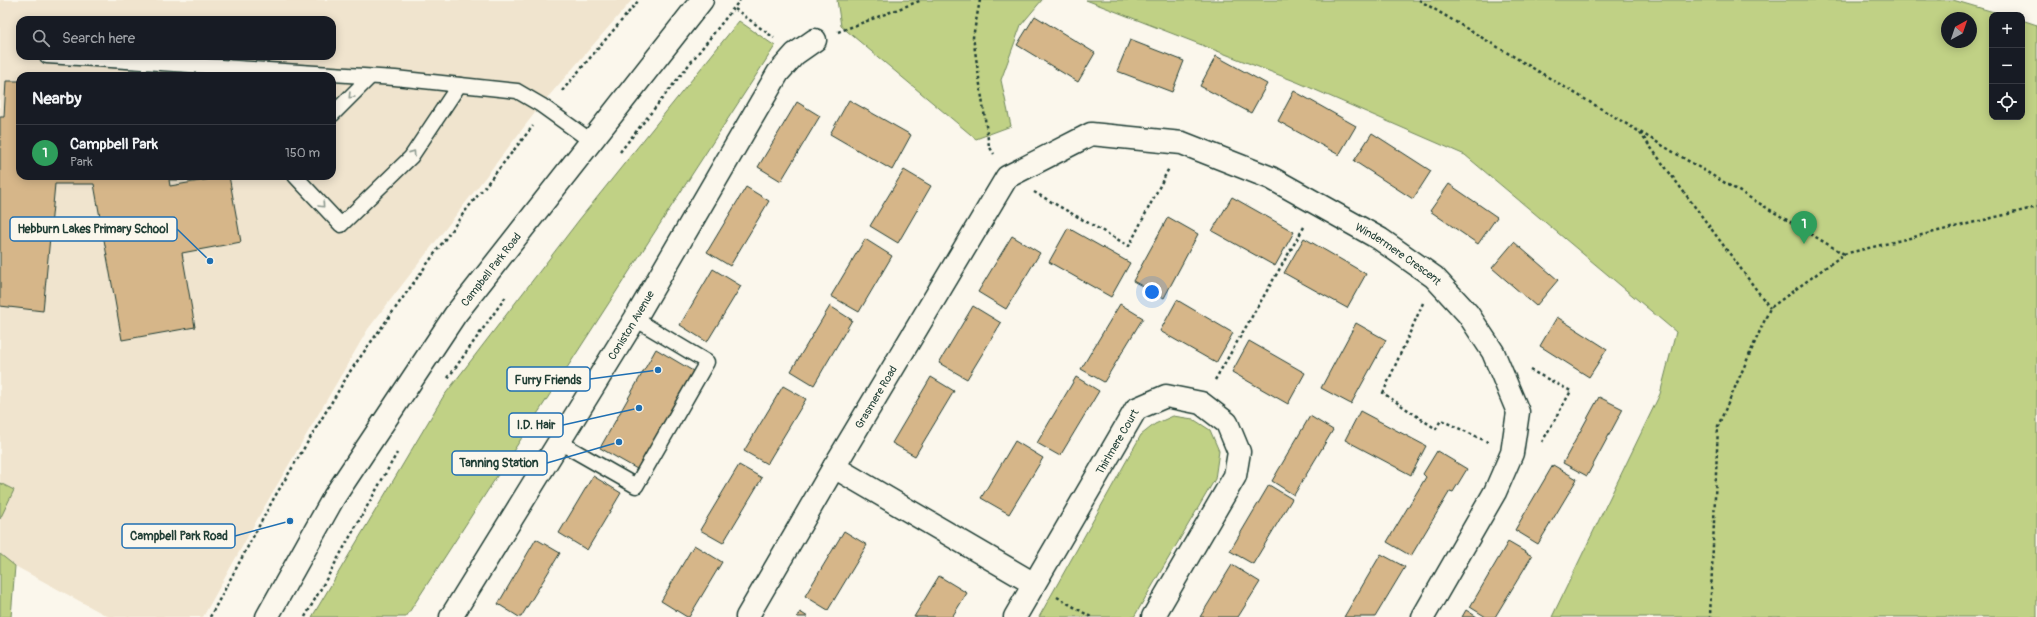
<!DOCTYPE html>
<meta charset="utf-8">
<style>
body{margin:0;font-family:Pangolin,sans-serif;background:#242831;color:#f1f3f6}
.controls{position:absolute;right:12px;top:12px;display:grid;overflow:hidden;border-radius:8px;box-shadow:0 2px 10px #0003}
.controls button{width:36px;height:36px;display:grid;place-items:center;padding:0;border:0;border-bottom:1px solid #363941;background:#171b24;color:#f1f3f6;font:20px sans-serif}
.compass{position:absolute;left:1941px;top:12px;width:36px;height:36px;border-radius:50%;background:#171b24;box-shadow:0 2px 10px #0003;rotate:40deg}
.you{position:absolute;left:1152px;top:292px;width:14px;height:14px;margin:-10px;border:3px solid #fff;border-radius:50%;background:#1a73e8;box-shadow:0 0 0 6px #1a73e833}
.badge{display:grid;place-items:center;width:26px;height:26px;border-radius:50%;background:#d93025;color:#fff;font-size:13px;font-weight:700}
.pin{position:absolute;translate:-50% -33px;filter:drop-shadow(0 1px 2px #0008)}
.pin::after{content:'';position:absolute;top:21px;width:14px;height:12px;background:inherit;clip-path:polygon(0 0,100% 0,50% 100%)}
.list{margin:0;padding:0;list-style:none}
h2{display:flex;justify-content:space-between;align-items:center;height:52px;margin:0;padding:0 16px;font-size:17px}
h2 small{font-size:13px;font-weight:400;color:#9ea1a6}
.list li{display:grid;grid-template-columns:26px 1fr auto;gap:12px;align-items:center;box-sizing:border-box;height:56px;padding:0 16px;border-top:1px solid #363941}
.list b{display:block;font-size:15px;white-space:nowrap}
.list p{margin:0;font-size:13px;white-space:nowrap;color:#9ea1a6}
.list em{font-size:13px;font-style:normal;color:#9ea1a6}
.icon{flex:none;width:22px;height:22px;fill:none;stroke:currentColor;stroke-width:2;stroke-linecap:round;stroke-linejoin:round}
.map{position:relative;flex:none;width:2037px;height:617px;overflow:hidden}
.search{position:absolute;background:#171b24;box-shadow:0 2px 10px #0003;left:16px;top:16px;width:320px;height:44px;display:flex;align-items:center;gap:10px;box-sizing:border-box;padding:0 14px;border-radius:12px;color:#9ea1a6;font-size:15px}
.panel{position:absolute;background:#171b24;box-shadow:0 2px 10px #0003;left:16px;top:72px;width:320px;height:108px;border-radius:12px}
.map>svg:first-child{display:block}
.built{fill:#f0e4ce;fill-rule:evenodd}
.green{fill:#c0d185;stroke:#70875c;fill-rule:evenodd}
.building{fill:#d6b689;stroke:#1f3d34}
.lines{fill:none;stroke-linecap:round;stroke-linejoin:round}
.lane-casing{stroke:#1f3d34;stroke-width:17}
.street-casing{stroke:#1f3d34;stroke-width:25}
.secondary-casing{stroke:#1f3d34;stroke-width:25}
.path{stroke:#1f3d34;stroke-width:2.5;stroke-dasharray:3 3;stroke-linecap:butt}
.lane{stroke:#fbf7ec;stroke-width:14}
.street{stroke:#fbf7ec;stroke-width:22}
.secondary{stroke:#fbf7ec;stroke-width:22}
.oneway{stroke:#8d9a90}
.labels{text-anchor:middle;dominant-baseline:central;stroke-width:3;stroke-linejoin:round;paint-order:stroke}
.street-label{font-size:11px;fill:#1f3d34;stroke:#fbf7ec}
.leader{fill:none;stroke:#1f6fb2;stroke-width:1.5}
.callout-dot{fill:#1f6fb2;stroke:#fbf7ec;stroke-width:1.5}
.callout{fill:#fbf7ec;stroke:#1f6fb2;stroke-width:1.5}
.callout-label{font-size:12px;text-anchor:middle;font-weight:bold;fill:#1f3d34}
</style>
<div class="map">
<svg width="2037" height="617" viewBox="0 0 2037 617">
<rect width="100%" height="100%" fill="#fbf7ec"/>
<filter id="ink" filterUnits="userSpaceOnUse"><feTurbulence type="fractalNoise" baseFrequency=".025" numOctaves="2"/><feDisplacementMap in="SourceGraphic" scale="8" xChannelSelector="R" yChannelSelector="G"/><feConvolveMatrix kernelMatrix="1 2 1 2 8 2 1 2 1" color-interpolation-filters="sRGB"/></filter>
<g filter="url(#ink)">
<path class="built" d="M0 0H632L541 105 368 329 263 509 203 617H109L15 566 0 554V519L14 490 0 483ZM20 20H332V56H20ZM20 76H332V176H20Z"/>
<g class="green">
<path d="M837 0H1042L1021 25 1001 80 1011 126 976 139 841 26Z"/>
<path d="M1086 0H1953L2004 15H1992V117H2022V20L2037 25V617H1552L1660 394 1676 332 1465 155 1297 82ZM1947 18H1971V42H1947Z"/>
<path d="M739 21 775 46 406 617H312L443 397 579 220Z"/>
<path d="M1173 416 1193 419 1210 430 1219 451 1215 479 1134 617H1039L1141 435 1155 424Z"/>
<path d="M0 483 14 490 0 519Z"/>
<path d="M0 554 15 566 11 617H0Z"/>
</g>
<g class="building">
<path d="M1035 16 1095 53 1078 82 1017 45Z"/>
<path d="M1130 40 1184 61 1172 92 1117 71Z"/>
<path d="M1216 56 1267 84 1251 113 1200 86Z"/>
<path d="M6 81H20V176H185V180H169L170 186 229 176 241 242 182 253 195 327 122 340 94 184H55L43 311 0 306V117H4Z"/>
<path d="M1294 91 1356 126 1339 155 1278 121Z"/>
<path d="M849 100 911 135 892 170 830 134Z"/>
<path d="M797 102 820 116 781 181 758 167Z"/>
<path d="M1372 133 1431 171 1413 199 1354 161Z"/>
<path d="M904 170 931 186 898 243 870 226Z"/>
<path d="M1449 184 1497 217 1478 244 1430 211Z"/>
<path d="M746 187 769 201 730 266 707 252Z"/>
<path d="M1232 197 1294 232 1275 266 1212 231Z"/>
<path d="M1168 217 1198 234 1164 298 1133 281Z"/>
<path d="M1068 228 1130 263 1111 297 1049 262Z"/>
<path d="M1012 236 1040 253 1006 309 978 292Z"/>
<path d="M1304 238 1366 274 1347 308 1284 273Z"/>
<path d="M865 239 892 256 859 312 831 296Z"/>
<path d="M1514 242 1558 280 1536 306 1492 268Z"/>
<path d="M713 269 741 286 707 342 680 325Z"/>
<path d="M1177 300 1233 333 1216 363 1160 331Z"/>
<path d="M1120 304 1143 318 1104 382 1081 369Z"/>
<path d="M830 306 852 320 814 385 791 371Z"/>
<path d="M973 306 1001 323 967 379 939 363Z"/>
<path d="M1557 317 1607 349 1589 377 1540 346Z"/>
<path d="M1356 323 1386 340 1351 404 1321 388Z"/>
<path d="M1249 341 1305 373 1288 404 1232 372Z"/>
<path d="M656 349 693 371 637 469 600 448Z"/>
<path d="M931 377 954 391 915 456 892 443Z"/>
<path d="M1076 377 1099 391 1060 456 1037 443Z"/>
<path d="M783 386 806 399 767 464 744 451Z"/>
<path d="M1599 397 1623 409 1587 476 1563 463Z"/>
<path d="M1360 411 1426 446 1411 475 1345 440Z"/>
<path d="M1310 416 1333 430 1294 495 1272 481Z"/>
<path d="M1015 441 1043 458 1009 514 981 498Z"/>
<path d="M1437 451 1467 469 1453 492 1450 491 1411 556 1387 542 1426 477 1423 474Z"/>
<path d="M739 465 762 478 723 543 700 530Z"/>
<path d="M1553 465 1577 479 1538 544 1515 530Z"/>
<path d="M593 476 621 493 587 550 559 533Z"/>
<path d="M1269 485 1292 499 1253 564 1230 551Z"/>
<path d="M844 531 867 545 828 610 805 596Z"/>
<path d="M536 539 560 553 521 617H519L498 604Z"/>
<path d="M1508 542 1532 556 1495 617H1486L1470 607Z"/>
<path d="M694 545 722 562 689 617H687L661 601Z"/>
<path d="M1381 554 1405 567 1375 617H1344Z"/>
<path d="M1232 565 1260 582 1238 617H1200Z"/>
<path d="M939 576 967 593 952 617H914Z"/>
<path d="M1466 610 1477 617H1462Z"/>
<path d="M800 612 808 617H797Z"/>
</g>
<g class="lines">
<defs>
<g id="lane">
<path d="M47 56 395 78 517 91 541 105 591 141"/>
<path d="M332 115 370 77"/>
<path d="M295 176 341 225 411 157 459 85"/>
<path d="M559 442 636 486 707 362 635 319"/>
</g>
<g id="street">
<path d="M834 467 1034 584"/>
<path id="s1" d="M451 617 635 319 778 73 795 54 815 40"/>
<path id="s2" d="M747 617 834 467 1007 177 1091 134 1182 143 1271 178 1380 239 1434 277 1468 314 1493 352 1518 412 1512 453 1495 492 1423 617"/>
<path id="s3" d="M1015 617 1136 409 1166 396 1201 403 1227 423 1239 452 1235 476 1153 617"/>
</g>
<g id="secondary">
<path id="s4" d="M267 617 334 497 455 315 702 0"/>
</g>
</defs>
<use href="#lane" class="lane-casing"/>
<use href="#street" class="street-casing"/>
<use href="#secondary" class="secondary-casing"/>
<g class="path">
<path d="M980 0 973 37 989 146 994 154"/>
<path d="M1419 0 1844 254 1770 308 1718 426 1710 617"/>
<path d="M735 9 774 38"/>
<path d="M838 32 922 0"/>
<path d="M562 91 639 0"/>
<path d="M1640 133 1770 308"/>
<path d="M620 152 740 0"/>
<path d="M1034 192 1129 246 1169 168"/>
<path d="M1844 254 2037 207"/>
<path d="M1423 303 1383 393 1436 429 1441 420 1488 442"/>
<path d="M1530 370 1571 391 1542 442"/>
<path d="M448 378 507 295"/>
<path d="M1215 380 1304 227"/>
<path d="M1057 597 1091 617"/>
<path d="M210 617 274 498 351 370 463 214 533 126"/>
<path d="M305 617 397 453"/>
</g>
<use href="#lane" class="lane"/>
<use href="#street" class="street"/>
<use href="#secondary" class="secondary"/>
</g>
<defs><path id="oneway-chevron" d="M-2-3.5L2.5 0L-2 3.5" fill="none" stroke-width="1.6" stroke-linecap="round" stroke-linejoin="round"/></defs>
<g class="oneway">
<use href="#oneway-chevron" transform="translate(351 96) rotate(134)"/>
<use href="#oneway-chevron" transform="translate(413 153) rotate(-55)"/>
<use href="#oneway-chevron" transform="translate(322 205) rotate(47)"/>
</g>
</g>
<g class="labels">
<g class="street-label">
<text stroke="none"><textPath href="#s2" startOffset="941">Windermere Crescent</textPath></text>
<text stroke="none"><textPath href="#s4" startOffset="414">Campbell Park Road</textPath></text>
<text stroke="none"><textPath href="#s1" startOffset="343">Coniston Avenue</textPath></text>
<text stroke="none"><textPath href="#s2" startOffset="255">Grasmere Road</textPath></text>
<text stroke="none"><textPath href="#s3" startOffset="203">Thirlmere Court</textPath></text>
</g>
</g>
<path class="leader" d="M210 261L177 229M658 370L590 379M639 408L563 425M619 442L547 463M290 521L235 536"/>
<g class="callout-dot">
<circle cx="210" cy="261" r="4"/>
<circle cx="658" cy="370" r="4"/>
<circle cx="639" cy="408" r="4"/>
<circle cx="619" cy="442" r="4"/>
<circle cx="290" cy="521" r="4"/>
</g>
<g class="callout">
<rect x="10" y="217" width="167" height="24" rx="4"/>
<rect x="507" y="367" width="83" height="24" rx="4"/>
<rect x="509" y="413" width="54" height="24" rx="4"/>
<rect x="452" y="451" width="95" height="24" rx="4"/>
<rect x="122" y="524" width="113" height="24" rx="4"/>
</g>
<g class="callout-label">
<text x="93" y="233">Hebburn Lakes Primary School</text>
<text x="548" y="384">Furry Friends</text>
<text x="536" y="429">I.D. Hair</text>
<text x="499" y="467">Tanning Station</text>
<text x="179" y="540">Campbell Park Road</text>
</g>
</svg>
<div class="controls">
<button>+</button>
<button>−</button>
<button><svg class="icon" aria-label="locate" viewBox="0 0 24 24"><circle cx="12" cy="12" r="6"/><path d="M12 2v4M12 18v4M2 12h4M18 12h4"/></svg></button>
</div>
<svg class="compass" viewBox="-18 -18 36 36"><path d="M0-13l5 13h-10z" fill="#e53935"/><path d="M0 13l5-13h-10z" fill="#9ea1a6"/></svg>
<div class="you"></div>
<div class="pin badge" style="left:1804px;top:244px;background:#2e9e5b">1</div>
<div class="search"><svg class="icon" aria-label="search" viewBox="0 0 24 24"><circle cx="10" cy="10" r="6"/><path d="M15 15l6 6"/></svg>Search here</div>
<section class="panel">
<h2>Nearby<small></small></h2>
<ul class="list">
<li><span class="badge" style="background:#2e9e5b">1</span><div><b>Campbell Park</b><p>Park</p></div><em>150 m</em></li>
</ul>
</section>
</div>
